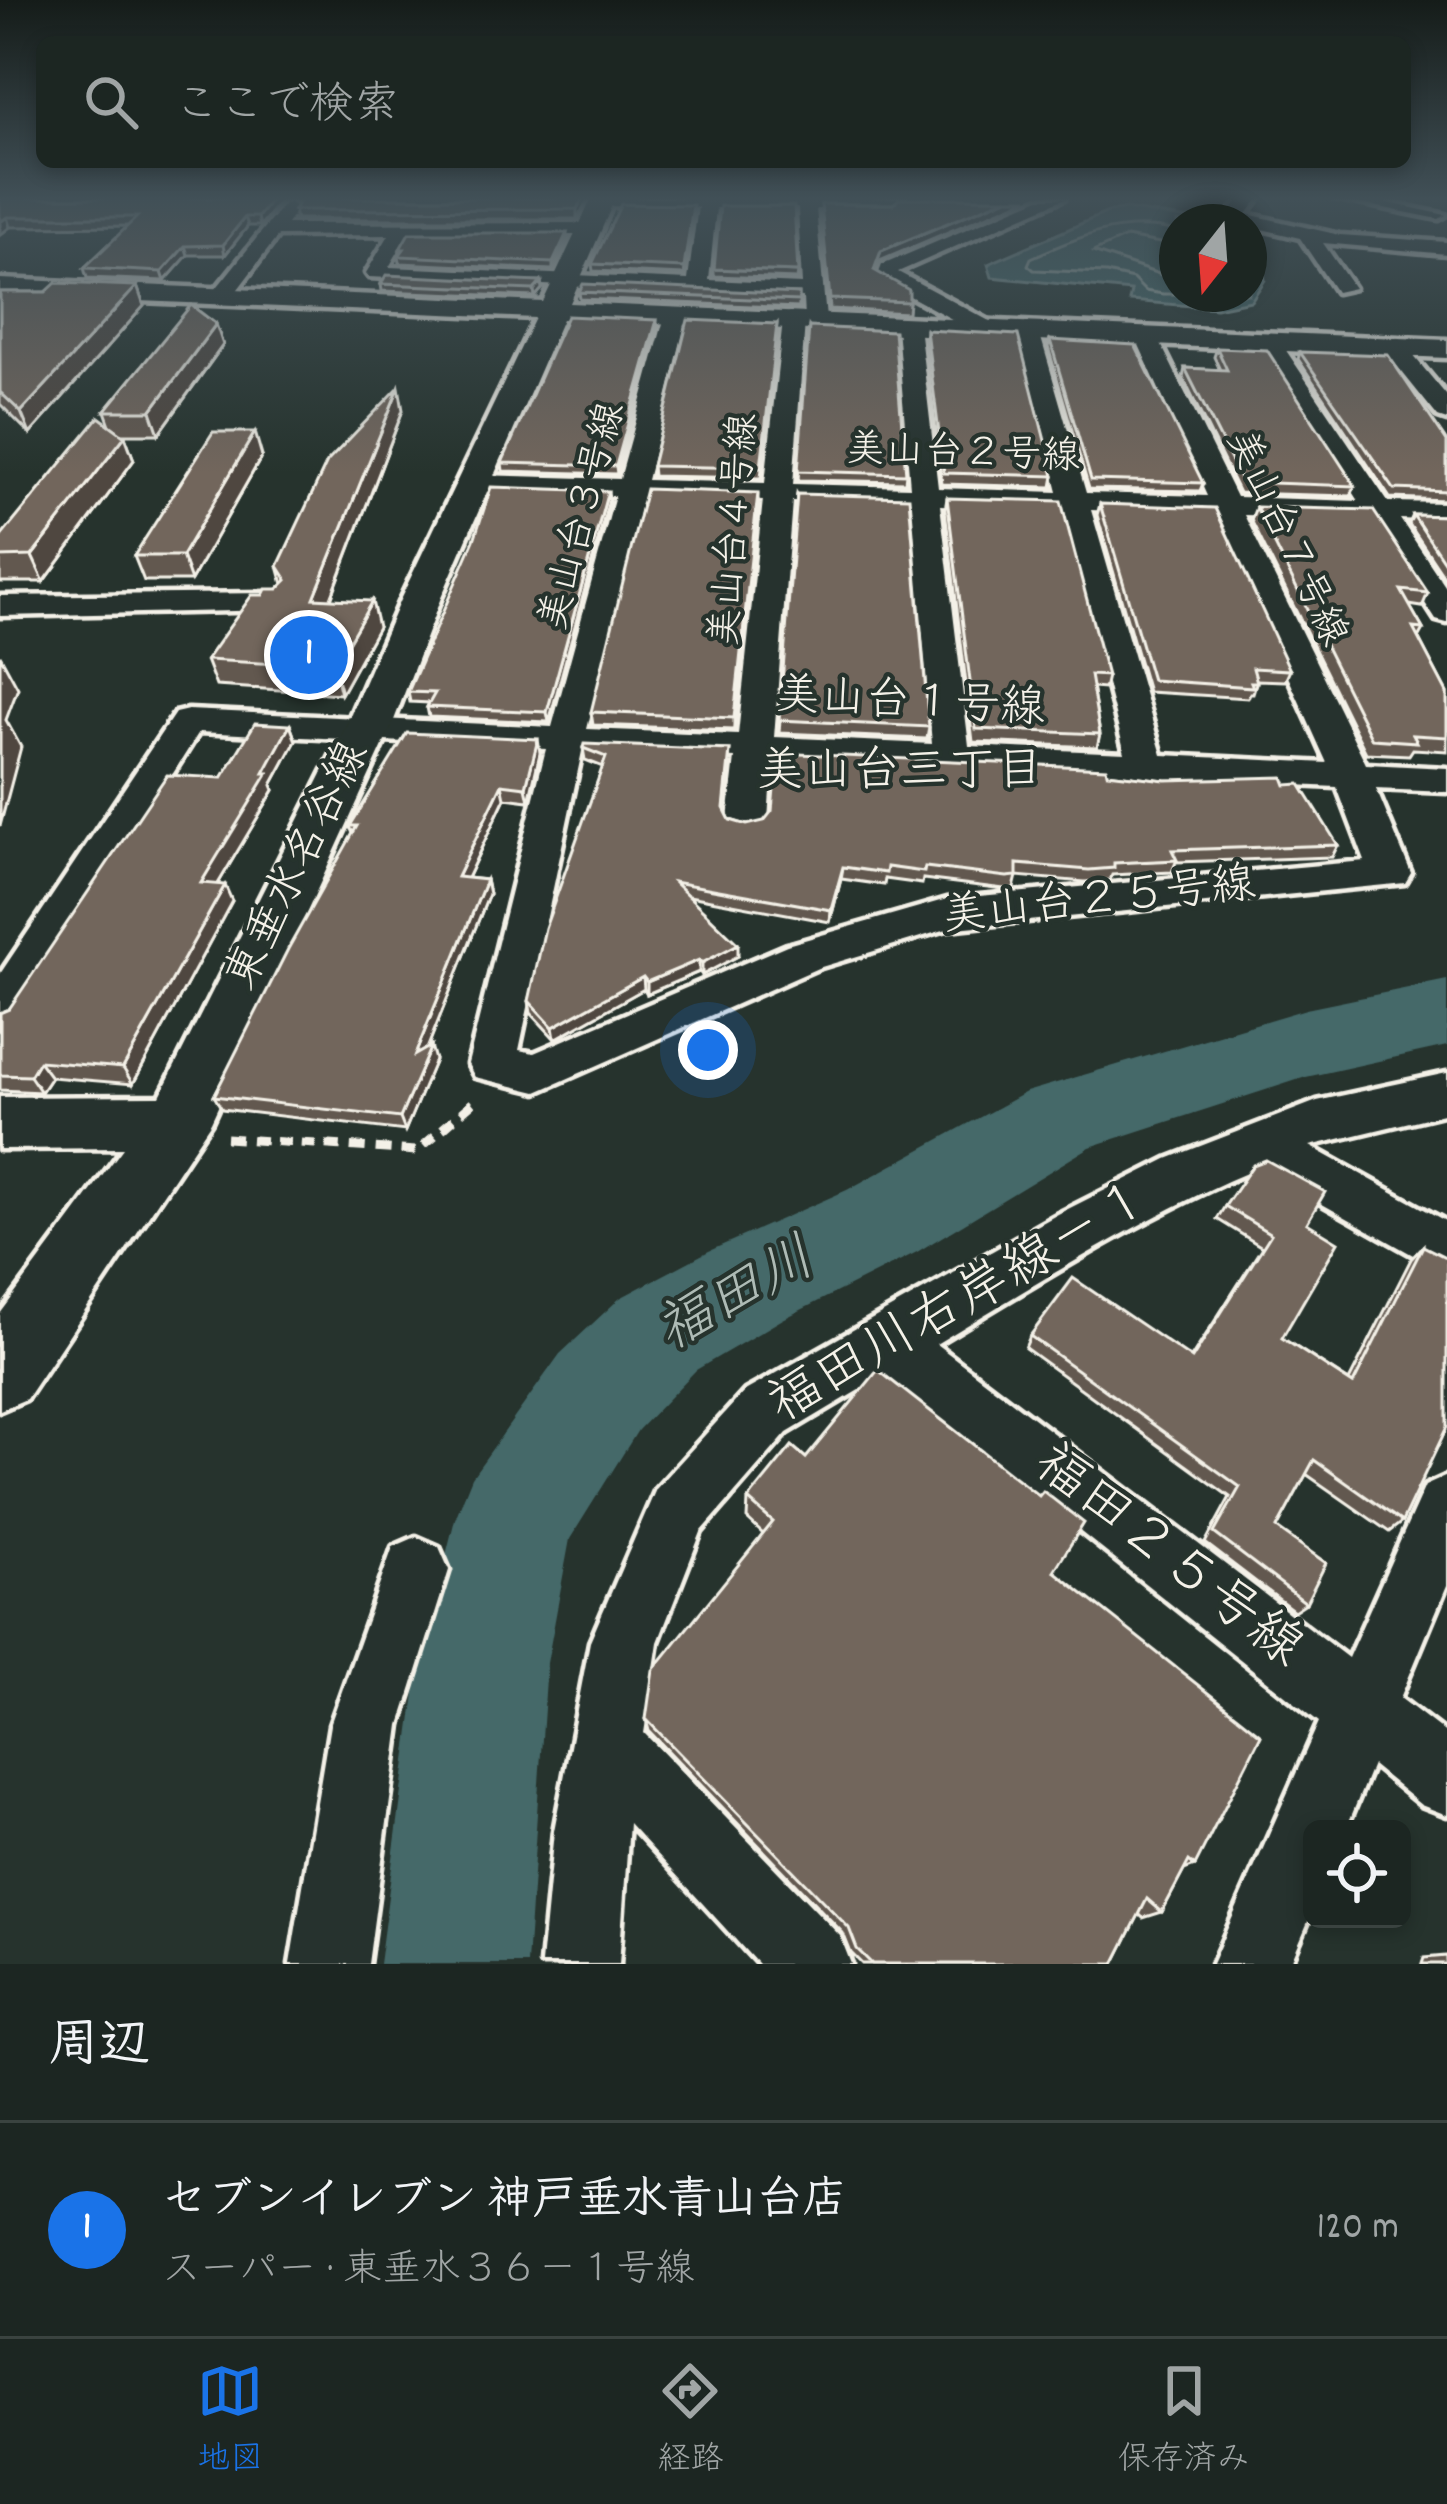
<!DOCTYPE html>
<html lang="ja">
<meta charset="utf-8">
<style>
body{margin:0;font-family:Dekko,"Klee One",sans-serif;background:#29322f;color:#f1f3f6}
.controls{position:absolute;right:36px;bottom:36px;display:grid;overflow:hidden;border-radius:18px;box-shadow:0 6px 18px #0003}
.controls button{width:108px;height:108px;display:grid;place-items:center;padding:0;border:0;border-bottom:3px solid #3a4340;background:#1c2622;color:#f1f3f6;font:60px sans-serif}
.compass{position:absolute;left:1159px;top:204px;width:108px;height:108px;border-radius:50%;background:#1c2622;box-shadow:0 6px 18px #0003;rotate:197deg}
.you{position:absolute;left:708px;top:1050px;width:42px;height:42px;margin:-30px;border:9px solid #fff;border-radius:50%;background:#1a73e8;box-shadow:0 0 0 18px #1a73e833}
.badge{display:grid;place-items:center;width:78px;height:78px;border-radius:50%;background:#1a73e8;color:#fff;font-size:39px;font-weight:700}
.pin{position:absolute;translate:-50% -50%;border:6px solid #fff;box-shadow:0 3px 12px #0006}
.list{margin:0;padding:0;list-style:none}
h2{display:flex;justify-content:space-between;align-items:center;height:156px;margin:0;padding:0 48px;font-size:51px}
h2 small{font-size:39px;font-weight:400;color:#a0a5a5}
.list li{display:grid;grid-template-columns:78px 1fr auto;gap:36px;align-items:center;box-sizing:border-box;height:216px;padding:0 48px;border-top:3px solid #3a4340}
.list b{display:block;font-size:45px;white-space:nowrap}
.list p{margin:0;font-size:39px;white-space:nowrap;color:#a0a5a5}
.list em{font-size:39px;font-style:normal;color:#a0a5a5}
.icon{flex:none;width:66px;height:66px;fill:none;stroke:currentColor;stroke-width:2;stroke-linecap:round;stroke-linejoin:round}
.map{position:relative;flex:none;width:1447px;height:1964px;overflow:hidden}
.search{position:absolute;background:#1c2622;box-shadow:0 6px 18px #0003;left:36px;right:36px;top:36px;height:132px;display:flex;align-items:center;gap:30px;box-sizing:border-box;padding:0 42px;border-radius:18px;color:#a0a5a5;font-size:45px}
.sheet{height:372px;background:#1c2622}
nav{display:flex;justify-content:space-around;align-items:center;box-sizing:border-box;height:168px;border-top:3px solid #3a4340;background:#1c2622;font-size:33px;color:#a0a5a5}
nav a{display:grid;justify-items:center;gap:6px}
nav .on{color:#1a73e8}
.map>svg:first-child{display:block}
.water{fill:#446969;stroke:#8a9f9c;stroke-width:3}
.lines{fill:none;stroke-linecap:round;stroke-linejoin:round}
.shore{stroke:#aebbb5;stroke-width:3}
.river{fill:#446969;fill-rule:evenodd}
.pedestrian-casing{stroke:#f4f1e8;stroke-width:9}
.minor-casing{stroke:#f4f1e8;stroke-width:9}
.tertiary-casing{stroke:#f4f1e8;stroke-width:9}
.path{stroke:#f4f1e8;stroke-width:9;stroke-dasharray:15 10;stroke-linecap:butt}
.pedestrian{fill:#26332d;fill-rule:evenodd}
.minor{fill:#26332d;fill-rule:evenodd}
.tertiary{fill:#26332d;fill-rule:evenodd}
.wall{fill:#62584f;stroke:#f4f1e8;stroke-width:3}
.shaded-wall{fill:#504740;stroke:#f4f1e8;stroke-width:3}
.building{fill:#72665c;stroke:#f4f1e8;stroke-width:3}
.labels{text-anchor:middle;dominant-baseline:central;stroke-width:9;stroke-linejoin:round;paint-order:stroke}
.far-street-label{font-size:39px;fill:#f4f1e8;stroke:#26332d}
.street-label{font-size:45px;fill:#f4f1e8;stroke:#26332d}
.neighbourhood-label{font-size:48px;fill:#f4f1e8;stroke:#26332d}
.near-street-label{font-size:54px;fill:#f4f1e8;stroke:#26332d}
.near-water-label{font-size:57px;font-style:italic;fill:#aebbb5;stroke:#26332d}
</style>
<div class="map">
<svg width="1447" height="1964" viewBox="0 0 1447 1964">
<rect width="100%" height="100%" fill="#26332d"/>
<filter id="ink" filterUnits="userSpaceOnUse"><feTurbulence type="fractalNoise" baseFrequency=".00833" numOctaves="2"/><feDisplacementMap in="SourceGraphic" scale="24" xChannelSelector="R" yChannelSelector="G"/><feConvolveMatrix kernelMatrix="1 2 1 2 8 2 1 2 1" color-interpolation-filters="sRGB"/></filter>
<g filter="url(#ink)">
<path class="water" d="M1126 209 1208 222H1177V294H1249V236L1258 245 1265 280 1251 301 1216 308 1129 301 1131 291 992 277 988 264 1108 212Z"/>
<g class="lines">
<g class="shore">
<path d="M1177 231C1122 218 1081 236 1031 258L1028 265 1034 270 1106 273 1133 279 1145 291 1163 294H1226"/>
<path d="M1177 246 1126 237 1093 252 1177 280"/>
</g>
<path class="river" d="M1447 980V1046L1306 1077 1090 1147 917 1252 783 1319 696 1370 638 1430 570 1539 547 1663 527 1964H379L419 1663 455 1519 472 1477 560 1354 620 1298 709 1251 847 1190 1026 1092 1306 1009Z"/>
<defs>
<path id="pedestrian" d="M1334 198H1365L1446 215 1439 219Z"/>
<g id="minor">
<path d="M596 198H904L892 209H816L826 319 815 326 804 319 803 297 369 277 366 273 389 235 278 236 229 301H213L210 296 284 204 290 203 299 208 287 224 591 223 600 229 591 235H408L389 267 688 280 698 207 603 206 597 205ZM716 208H798L802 284 709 280Z"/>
<path d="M1040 198H1065L898 272 995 324V334H979L877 278 882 265Z"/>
<path d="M1240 198H1259L1247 214 1340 235 1447 242V254L1323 243 1354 288 1336 292 1300 238 1249 226V222L1228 221 1226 217Z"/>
<path d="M676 309 687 316 647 480 765 483 783 321 794 314 805 321 793 484 910 487 897 326 908 319 919 326 938 488 1058 492 1017 331 1028 324 1039 331 1086 493 1207 496 1135 336 1146 329 1157 336 1236 497 1359 501 1258 342 1269 335 1277 337 1388 502 1447 503V521L1400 519 1447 589V623L1436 620 1370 518 1244 515 1366 764 1447 768V792L1376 789 1411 873 1405 883 947 929 818 968 537 1092 475 1077 468 1064 546 749 199 732 16 1023 0 1028V974L175 713 188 710 552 727 615 496 477 491 463 483 477 475 620 479 665 316ZM643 496 763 500 738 735 587 729ZM792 501 912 504 932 744 774 737ZM940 505 1062 509 1125 753 969 746ZM1091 510 1215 514 1327 763 1162 755ZM582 751 735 758 728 820 734 829 748 833 762 829 768 820 772 760 1337 787 1365 861 947 899 787 945 534 1053 519 1050Z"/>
<path d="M1394 340 1402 342 1447 396V420L1438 417 1382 347Z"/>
<path d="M275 593 286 596 291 603 286 610 0 616V596Z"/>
<path d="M1447 1073V1113L1310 1146 1447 1222V1274L1258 1168C1145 1215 1041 1281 936 1344L1348 1658 1425 1486 1447 1476V1585L1400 1698 1447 1734V1815L1421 1805 1372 1765 1346 1829H1312V1912L1290 1964H1212L1319 1722 884 1375 787 1433 701 1532 658 1642 644 1733 840 1936 851 1964H758L629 1823 619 1964H541L554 1831 590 1642 656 1489 745 1391 1058 1214 1167 1159 1317 1101Z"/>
<path d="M416 1537 439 1547 449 1570 400 1725 368 1964H290L330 1725 393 1547Z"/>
</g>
<path id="tertiary" d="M592 198H615L570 303 1447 340V358L562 319 440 600 391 728 211 1122 26 1399 0 1410V1314L123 1148 0 1149V1097L160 1096 345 728 400 600 535 318 0 295V279L543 302Z"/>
</defs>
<use href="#pedestrian" class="pedestrian-casing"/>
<use href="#minor" class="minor-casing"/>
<use href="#tertiary" class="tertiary-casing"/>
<path class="path" d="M226 1138 417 1151 478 1098"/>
<use href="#pedestrian" class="pedestrian"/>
<use href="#minor" class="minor"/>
<use href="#tertiary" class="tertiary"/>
</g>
<g class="wall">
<path d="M0 198H589L577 219H296L294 210 298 204 289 199 280 201 260 226H248L225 255H188L165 281 87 278 84 268 128 226 10 227 0 235Z"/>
<path d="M821 204H893L876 271 909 302 908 313 830 309Z"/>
<path d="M693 211 684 275 593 271 592 264Z"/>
<path d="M567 239 553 270 400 263 399 256 400 249Z"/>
<path d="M714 269 798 272 797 279 714 276Z"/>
<path d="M541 282 542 289 535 297 382 291 381 284Z"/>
<path d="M137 286 144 306 30 434 0 404V292H46Z"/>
<path d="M579 292 799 294V308L580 299Z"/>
<path d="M777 324 761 478 653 476 652 466Z"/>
<path d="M809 327 906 474 905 482 798 480Z"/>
<path d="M657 328 617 474 503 471 502 463Z"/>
<path d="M926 330 1054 476 1052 487 942 484 925 340Z"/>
<path d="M1050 340 1203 483 1200 491 1089 489 1048 347Z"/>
<path d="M223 345 159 434H122L125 436 134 460 44 582H0V538L110 425 105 411Z"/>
<path d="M1217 348 1355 486 1351 496 1239 493 1183 378 1185 368 1220 370 1214 357Z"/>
<path d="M1300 352 1447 442V500L1390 498 1298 359Z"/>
<path d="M403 410 331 599 378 627 341 694 216 686 206 660 263 595 278 589 283 584 278 566Z"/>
<path d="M262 456 191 581H144L134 556Z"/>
<path d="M797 494 929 727 927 739 779 733Z"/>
<path d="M947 498 1107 676 1104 689 1092 688 1100 734 1097 747 973 742 945 510Z"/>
<path d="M609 500 549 722 429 717 427 707 429 703 410 702 408 692Z"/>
<path d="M758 504 734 730 593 725 591 712Z"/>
<path d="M1100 504 1290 670 1285 681 1257 680 1253 693H1250L1248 698 1148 692 1097 515Z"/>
<path d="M1256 507 1428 593 1422 607 1409 605 1423 629 1418 638 1447 693V751L1413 749 1409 755 1366 753 1251 520Z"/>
<path d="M1413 515 1447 516V581L1409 524Z"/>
<path d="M290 725 296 741 272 785 274 790 218 884 232 901 133 1084 51 1077 41 1092 0 1090V1013L9 1009Z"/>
<path d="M583 748 730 750 725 810 730 820 747 825 1107 773 1165 780 1286 785 1338 845 1332 857 1176 862 1172 872 1112 875 1110 880 1085 882 1017 876 1014 888 1004 889 923 879 922 884 885 879 884 885 841 879 830 922 689 896 738 956 702 975 699 972 647 994 644 989 555 1039 531 1013 529 1001 603 767 585 760Z"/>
<path d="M540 753 529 801 505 798 467 878 486 880 489 894 427 1048 435 1060 405 1131 222 1109 214 1096 353 834 350 826Z"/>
<path d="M1225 1206 1307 1223 1282 1338 1349 1381 1411 1259 1423 1246 1402 1522 1389 1532 1306 1474 1277 1528 1306 1603 1294 1611 1205 1543 1230 1497 1025 1348 1030 1336 1191 1358 1262 1247 1217 1219Z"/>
<path d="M806 1458 1054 1571 1195 1866 1184 1870 1162 1912 1143 1918 1139 1914 1114 1964H862L851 1953 843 1933 649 1731 646 1719 763 1534 747 1519 748 1500Z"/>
<path d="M1447 1956V1964H1422L1424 1958Z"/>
</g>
<g class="shaded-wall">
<path d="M273 198H289L280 201 260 226 258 217Z"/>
<path d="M583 198H589L577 219V209Z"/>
<path d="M1007 198H1028L880 261 873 280 874 270 881 251Z"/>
<path d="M7 217 10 227 0 235V222Z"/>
<path d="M245 217 248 226 225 255 223 245Z"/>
<path d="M567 233V239L553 270V263Z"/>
<path d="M185 246 188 255 165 281 162 272Z"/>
<path d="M541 282 542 289 535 297 534 290Z"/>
<path d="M137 286 144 306 30 434 21 412Z"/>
<path d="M657 320V328L617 474 616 466Z"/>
<path d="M216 324 223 345 159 434 151 411Z"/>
<path d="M399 387 403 410 321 624 314 598Z"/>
<path d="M255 432 262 456 191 581 182 556Z"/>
<path d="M125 436 134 460 44 582 32 556Z"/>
<path d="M608 491 609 500 549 722 547 712Z"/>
<path d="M758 493V504L734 730V718Z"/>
<path d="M372 601 378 627 341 694 334 667Z"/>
<path d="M0 655 18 688 6 720 21 747 0 826Z"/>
<path d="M290 725 296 741 272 785 274 790 209 899 201 883Z"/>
<path d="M538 739 540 753 529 801 526 787Z"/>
<path d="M502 784 505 798 461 891 457 877Z"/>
<path d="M843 867 841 879 830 922 831 910Z"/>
<path d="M486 880 489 894 419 1069 415 1055Z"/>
<path d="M225 885 232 901 133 1084 123 1068Z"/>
<path d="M738 944V956L702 975V963Z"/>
<path d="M699 960V972L647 994V982Z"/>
<path d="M643 977 644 989 555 1039 553 1027Z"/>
<path d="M431 1046 435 1060 405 1131 400 1118Z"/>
<path d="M39 1061 51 1077 41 1092 30 1076Z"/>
</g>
<g class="building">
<path d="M0 198H273L258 217H245L223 245 185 246 162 272 84 268 137 217H7L0 222Z"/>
<path d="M301 198H583L577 209 294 210Z"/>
<path d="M900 198H1007L881 251 874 270 909 290V302L830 299 821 204H893Z"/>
<path d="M621 204 693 205 684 268 592 264Z"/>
<path d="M720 206H794L798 272 714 269Z"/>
<path d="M409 233H567L553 263 399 256 404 249H400Z"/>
<path d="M386 275 541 282 534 290 381 284Z"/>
<path d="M56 283 137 286 21 412 0 392V292H46Z"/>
<path d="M583 284 799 294V301L579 292Z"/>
<path d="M191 305 216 324 151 411H105Z"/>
<path d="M567 316 657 320 616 466 502 463Z"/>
<path d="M688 320 777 324 761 468 652 466Z"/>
<path d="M809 327 894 331 906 474 798 471Z"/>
<path d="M926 330 1018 335 1054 476 944 473Z"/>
<path d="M1050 340 1135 345 1203 483 1091 480Z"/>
<path d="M1217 348 1267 350 1355 486 1242 482 1185 368 1227 370Z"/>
<path d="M1300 352 1388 355 1447 442V491L1394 489Z"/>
<path d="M399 387 314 598 372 601 334 667 206 660 252 595H263L266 589H278L287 580 278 566 327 462Z"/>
<path d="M99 417 125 436 32 556 0 557V538Z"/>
<path d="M213 432H255L182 556H134Z"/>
<path d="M491 487 608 491 547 712 427 707 435 693 408 692 474 540Z"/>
<path d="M646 489 758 493 734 718 591 712Z"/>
<path d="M797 494 909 497 929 727 779 720Z"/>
<path d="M947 498 1061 501 1107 676 1090 675 1100 734 976 729Z"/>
<path d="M1100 504 1215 508 1290 670 1253 668 1257 682H1251L1253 687 1152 680Z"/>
<path d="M1256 507 1373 510 1428 593 1401 590 1423 629 1413 628 1447 693V737L1413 735 1417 742 1372 739Z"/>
<path d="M1413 515 1447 516V566Z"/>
<path d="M255 723 290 725 264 773H268L201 883 225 885 123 1068 39 1061 30 1076 0 1075V1013L9 1009 167 775 222 778Z"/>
<path d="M407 733 538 739 526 787 502 784 457 877 486 880 415 1055 431 1046 400 1118 214 1096 288 949 357 826H350Z"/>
<path d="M584 744 730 750 724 808 730 820 747 825 764 821 772 811 777 753 1106 768 1107 773 1165 780 1283 777 1286 785 1300 784 1338 845 1172 850 1177 860 1114 863V868L1089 870 1017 864V876L1007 877 925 867 924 872 887 867 886 873 843 867 831 910 674 882 738 944 702 963 699 960 647 982 643 977 553 1027 529 1001 545 928 606 757 583 748Z"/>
<path d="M1266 1160 1325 1192 1307 1223 1338 1242 1282 1338 1353 1384 1423 1246 1447 1258V1427L1402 1522 1314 1460 1277 1528 1326 1563 1306 1603 1214 1533 1240 1487 1030 1336 1073 1278 1192 1359 1271 1234 1225 1206 1253 1165Z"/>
<path d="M878 1370 1039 1496 1043 1491 1084 1523 1054 1571 1261 1735 1195 1866 1189 1861 1162 1912 1147 1899 1114 1964H872L857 1949 849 1928 646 1719 653 1670 773 1522 748 1500 792 1446 806 1458Z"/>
</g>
</g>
<linearGradient id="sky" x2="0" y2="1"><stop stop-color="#151c19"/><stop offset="0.42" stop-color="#415057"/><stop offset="1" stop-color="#415057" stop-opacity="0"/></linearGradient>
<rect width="1447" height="473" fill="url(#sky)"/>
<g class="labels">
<g class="far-street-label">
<text transform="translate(963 456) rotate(2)">美山台２号線</text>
<text transform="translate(585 517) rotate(-75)">美山台３号線</text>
<text transform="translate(737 530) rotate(-85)">美山台４号線</text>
<text transform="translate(1284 539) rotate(65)">美山台７号線</text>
</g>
<g class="street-label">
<text transform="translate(910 705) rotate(3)">美山台１号線</text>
<text transform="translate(300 867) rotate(-64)">東垂水名谷線</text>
<text transform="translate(1099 903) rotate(-6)">美山台２５号線</text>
</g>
<g class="neighbourhood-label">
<text x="900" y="774">美山台三丁目</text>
</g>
<g class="near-street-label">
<text transform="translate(962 1305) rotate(-30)">福田川右岸線－１</text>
<text transform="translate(1166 1559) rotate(38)">福田２５号線</text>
</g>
<g class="near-water-label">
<text transform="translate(738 1299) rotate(-29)">福田川</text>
</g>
</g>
</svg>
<div class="controls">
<button><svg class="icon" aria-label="locate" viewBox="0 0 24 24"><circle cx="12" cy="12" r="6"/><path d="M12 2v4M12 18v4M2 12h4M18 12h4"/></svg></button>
</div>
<svg class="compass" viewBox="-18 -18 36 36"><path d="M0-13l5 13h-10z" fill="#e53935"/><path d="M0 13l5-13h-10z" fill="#a0a5a5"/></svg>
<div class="you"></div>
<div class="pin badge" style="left:309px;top:655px">1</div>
<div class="search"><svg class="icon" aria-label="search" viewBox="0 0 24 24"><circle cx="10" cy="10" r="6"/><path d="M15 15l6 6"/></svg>ここで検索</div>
</div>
<section class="sheet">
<h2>周辺<small></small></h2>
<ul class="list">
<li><span class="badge">1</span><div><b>セブンイレブン 神戸垂水青山台店</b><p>スーパー · 東垂水３６－１号線</p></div><em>120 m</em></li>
</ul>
</section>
<nav>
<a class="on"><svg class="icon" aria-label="map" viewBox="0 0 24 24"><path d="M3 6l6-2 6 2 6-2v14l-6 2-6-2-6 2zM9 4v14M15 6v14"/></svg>地図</a>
<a><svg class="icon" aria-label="directions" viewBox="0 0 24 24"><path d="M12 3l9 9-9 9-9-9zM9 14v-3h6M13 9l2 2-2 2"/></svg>経路</a>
<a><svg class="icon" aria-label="saved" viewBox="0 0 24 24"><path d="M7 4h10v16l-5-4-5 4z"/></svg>保存済み</a>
</nav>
